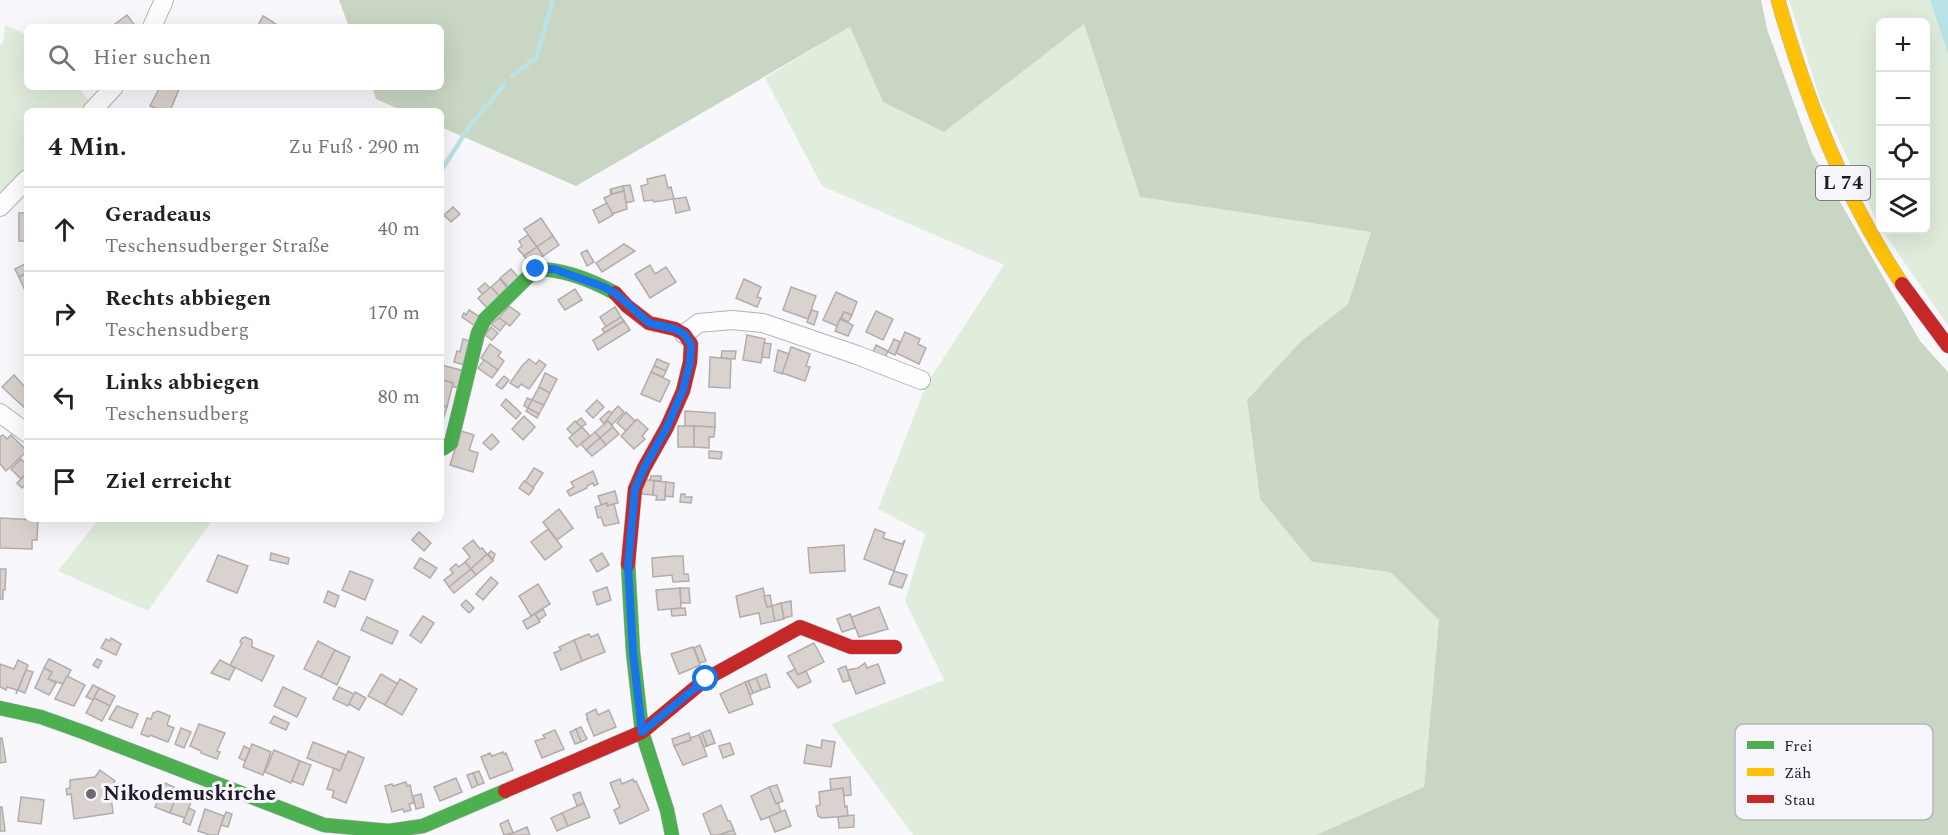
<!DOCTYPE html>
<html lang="de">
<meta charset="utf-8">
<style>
body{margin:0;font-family:Spectral,serif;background:#f2f2f2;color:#222}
.controls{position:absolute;right:18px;top:18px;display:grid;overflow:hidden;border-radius:9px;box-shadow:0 6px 24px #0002}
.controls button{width:54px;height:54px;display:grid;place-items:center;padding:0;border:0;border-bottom:2px solid #e0e0e0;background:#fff;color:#222;font:30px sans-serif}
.stop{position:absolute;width:18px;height:18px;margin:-14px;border:4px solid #1a73e8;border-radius:50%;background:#fff}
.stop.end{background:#1a73e8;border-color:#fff;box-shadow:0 2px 6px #0008}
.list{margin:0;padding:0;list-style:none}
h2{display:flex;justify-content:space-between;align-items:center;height:78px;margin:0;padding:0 24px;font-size:26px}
h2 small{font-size:20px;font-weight:400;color:#767676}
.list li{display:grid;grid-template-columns:39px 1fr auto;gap:18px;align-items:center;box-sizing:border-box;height:84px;padding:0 24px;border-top:2px solid #e0e0e0}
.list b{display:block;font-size:22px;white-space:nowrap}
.list p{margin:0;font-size:20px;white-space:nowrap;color:#767676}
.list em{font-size:20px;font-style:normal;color:#767676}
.icon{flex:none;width:33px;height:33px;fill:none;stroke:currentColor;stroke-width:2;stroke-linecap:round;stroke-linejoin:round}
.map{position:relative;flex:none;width:1948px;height:835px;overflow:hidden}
.search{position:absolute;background:#fff;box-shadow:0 6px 24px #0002;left:24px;top:24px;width:420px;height:66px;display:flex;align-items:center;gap:15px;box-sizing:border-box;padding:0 21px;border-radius:9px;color:#767676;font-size:22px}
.panel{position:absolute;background:#fff;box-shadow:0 6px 24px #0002;left:24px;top:108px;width:420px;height:414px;border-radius:9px}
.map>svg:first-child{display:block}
.green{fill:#e1eddc}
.forest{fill:#c9d6c3}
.water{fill:#bae3e5}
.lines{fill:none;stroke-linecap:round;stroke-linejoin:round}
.stream{stroke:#bae3e5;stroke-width:4.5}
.building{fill:#dad2ce;stroke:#b2adac;stroke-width:1.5}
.street-casing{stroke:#b4b2b9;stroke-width:20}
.fast-casing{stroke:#b4b2b9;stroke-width:15}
.slow-casing{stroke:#b4b2b9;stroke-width:15}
.jam-casing{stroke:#b4b2b9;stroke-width:15}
.street{stroke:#fefefe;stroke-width:18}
.fast{stroke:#4caf50;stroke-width:14}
.slow{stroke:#ffc107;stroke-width:14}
.jam{stroke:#c62828;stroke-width:14}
.route{stroke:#1a73e8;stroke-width:8}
.poi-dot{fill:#6b6971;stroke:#f7f6fc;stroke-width:2}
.labels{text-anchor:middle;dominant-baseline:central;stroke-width:6;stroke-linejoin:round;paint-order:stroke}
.shield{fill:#f7f6fc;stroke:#605d67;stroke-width:1.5}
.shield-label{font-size:20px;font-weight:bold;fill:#1f1c27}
.poi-label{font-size:21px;font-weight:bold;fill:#1f1c27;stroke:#f7f6fc;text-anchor:start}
.key{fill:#f7f6fc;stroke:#b6b5bc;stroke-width:1.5}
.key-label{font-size:16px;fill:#1f1c27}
</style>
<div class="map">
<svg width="1948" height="835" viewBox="0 0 1948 835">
<rect width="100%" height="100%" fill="#f8f7fb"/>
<g class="green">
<path d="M1789 0H1930L1948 54V326L1882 230H1926V22H1880V228L1820 99Z"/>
<path d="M1084 24 1140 197 1371 232 1348 304 1301 341 1247 400 1260 499 1312 562 1390 572 1439 620 1424 788 1316 835H913L831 724 944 680 905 601 925 534 878 509 926 385 1004 265 822 186 765 78 850 27 883 102 944 131Z"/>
<path d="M5 25 27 35V87H78L92 104 85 111H27V171L0 200V46L4 39Z"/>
<path d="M99 519H213L148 611 58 571Z"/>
</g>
<path class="forest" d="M339 0H1761L1767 29 1812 153 1920 341 1948 372V835H1316L1424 787 1439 620 1390 572 1312 562 1260 499 1247 400 1301 341 1348 304 1371 232 1140 197 1084 24 944 132 883 102 850 27 576 186 441 127V111H403L376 99 372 87H441V27H349Z"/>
<path class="water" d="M1930 0H1948V54Z"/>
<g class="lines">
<g class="stream">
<path d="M512 76 536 58 553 0"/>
<path d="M441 171 469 127 504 85"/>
</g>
</g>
<g class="building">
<path d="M127 15 136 27H111Z"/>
<path d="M263 16 273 22V23L283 27H257Z"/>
<path d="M160 87H180L170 111H162L150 106Z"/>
<path d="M665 175 668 188 671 187 674 199 686 197 690 210 676 213 673 199 654 202 653 200 644 201 641 186 648 184 647 179Z"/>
<path d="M630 185 634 201 626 203 623 186Z"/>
<path d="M623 186 624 191 612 194 611 189Z"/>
<path d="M610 189 612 194 624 191 627 209 612 214 604 198 611 195Z"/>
<path d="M607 203 613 215 599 223 593 210Z"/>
<path d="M453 207 460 214 451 222 444 215Z"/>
<rect x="19" y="213" width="8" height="28"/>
<path d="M541 218 553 236 537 247 524 229Z"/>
<path d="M528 235 537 247 524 256 518 249 522 246 519 241Z"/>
<path d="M553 236 559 245 543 256 537 247Z"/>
<path d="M624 244 635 251 602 272 596 263Z"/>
<path d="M537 247 543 256 531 265 524 256Z"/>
<path d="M587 250 594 262 587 266 581 253Z"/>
<path d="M27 263V273L19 277 15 269Z"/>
<path d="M650 265 655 274 666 267 676 282 650 298 635 274Z"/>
<path d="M511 269 519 278 509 288 500 278Z"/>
<path d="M27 273V295L19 277Z"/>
<path d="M500 279 508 289 500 297 491 287Z"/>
<path d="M744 279 761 287 757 297 761 298 757 307 736 298Z"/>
<path d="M485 283 490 288 483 295 478 289Z"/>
<path d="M491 287 500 297 487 308 478 298Z"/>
<path d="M791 287 816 296 808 319 783 310Z"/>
<path d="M575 289 582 300 565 310 558 300Z"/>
<path d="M836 292 857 302 852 315 844 312 837 326 823 320Z"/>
<path d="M509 306 520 314 510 326 499 318Z"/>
<path d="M615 307 621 317 606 327 600 317Z"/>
<path d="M469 310 480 317 475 326 462 317 464 313 466 315Z"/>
<path d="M812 310 818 312 814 325 807 322Z"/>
<path d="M876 311 893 319 883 340 866 332Z"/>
<path d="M844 312 852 315 848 322 841 318Z"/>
<path d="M621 317 624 321 604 333 602 329Z"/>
<path d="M499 318 506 323 500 331 491 324Z"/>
<path d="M840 319 853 325 848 336 835 331Z"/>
<path d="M624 321 630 330 598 350 593 340Z"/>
<path d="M491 327 498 333 492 340 485 335Z"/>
<path d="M905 332 920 339 918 344 926 348 919 364 896 353Z"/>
<path d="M747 335 765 339 761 363 743 360Z"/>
<path d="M463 339 471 341 465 365 454 362 457 351 460 352Z"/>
<path d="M894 339 900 342 895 355 888 352Z"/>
<path d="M764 343 771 344 769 358 762 357Z"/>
<path d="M490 344 501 352 498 356 504 361 498 370 481 358Z"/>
<path d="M876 345 888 351 883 362 871 356Z"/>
<path d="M791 347 810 354 806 366 810 367 805 381 782 373Z"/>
<path d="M778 350 789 354 782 374 774 371Z"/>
<path d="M722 351H736L735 359 721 358Z"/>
<path d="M710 357 731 359 730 388 709 387Z"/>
<path d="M529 359 536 364 539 360 546 365 529 389 521 384 518 388 510 383 522 366Z"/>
<path d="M657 359 669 364 666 371 654 366Z"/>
<path d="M484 360 498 370 492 378 478 368Z"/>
<path d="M441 365 465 371 460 389 452 386 453 383 441 380Z"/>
<path d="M654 366 666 371 663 377 651 372Z"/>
<path d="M651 372 670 381 660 402 641 394Z"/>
<path d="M545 373 557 379 550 393 539 387Z"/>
<path d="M14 375 24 386H27L26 409 2 387Z"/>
<path d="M504 376 509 380 502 389 496 385Z"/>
<path d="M443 380 453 383 447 407 441 405V388Z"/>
<path d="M539 387 550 393 544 405 532 400Z"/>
<path d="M527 398 532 400 528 408 524 406Z"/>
<path d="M506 399 521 413 516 419 501 405Z"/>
<path d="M532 400 544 405 539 414 528 408Z"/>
<path d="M597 400 604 407 593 418 586 411Z"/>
<path d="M441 405 447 407 442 423H441Z"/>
<path d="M618 406 624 412 612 425 606 419Z"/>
<path d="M528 408 539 414 537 418 526 411Z"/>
<path d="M609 411 612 413 604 424 600 419Z"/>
<path d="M685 411 715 413V427L685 426Z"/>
<path d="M626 412 635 421 626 431 617 423Z"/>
<path d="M524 416 535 427 523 440 512 429Z"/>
<path d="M581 418 586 424 581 427 576 422Z"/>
<path d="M637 419 648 429 642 436 645 439 634 449 621 436Z"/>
<path d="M575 421 581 427 573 435 567 429Z"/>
<path d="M608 421 613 427 600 438 595 432Z"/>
<rect x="678" y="426" width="16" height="21"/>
<path d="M694 426 715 427 714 437H709V448L694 447Z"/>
<path d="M582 427 590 436 577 447 569 438Z"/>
<path d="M613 427 619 434 606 445 600 438Z"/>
<path d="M461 431 474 435 469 450 478 453 473 472 450 465Z"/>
<path d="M595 432 600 438 586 450 581 444Z"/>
<path d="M492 434 499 442 491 450 483 443Z"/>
<path d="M3 435 7 439 11 435 27 451 6 471 0 464V437Z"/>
<path d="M600 438 606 445 592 456 586 450Z"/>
<path d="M709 451 722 452 721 459 709 458Z"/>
<path d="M21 459 27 465V473L21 479 11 469Z"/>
<path d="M534 468 543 473 533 488 525 482Z"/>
<path d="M593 471 598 484 594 486 593 483 587 486V488L570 496 567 491 574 487 571 482Z"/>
<path d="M27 473V483L22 488 17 483Z"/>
<path d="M651 476H661V481L650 480Z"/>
<path d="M643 479 654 481 653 495 642 494Z"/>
<path d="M524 481 534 488 529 495 519 488Z"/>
<path d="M654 481 666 482 665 500H656L657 496 653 495Z"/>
<path d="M666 482 674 483 673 497 665 496Z"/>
<path d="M615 491 618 503 607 506V503L601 505 598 496Z"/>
<path d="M681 494H685V497H692L691 503 680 502Z"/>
<path d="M607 503V506L614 504 619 523 604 526 601 517 598 518 595 507Z"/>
<path d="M559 509 573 528 557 540 543 522Z"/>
<path d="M0 518 38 520 37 540H32V549L0 548Z"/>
<path d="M548 529 562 547 545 560 531 542Z"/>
<path d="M875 529 885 533 883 538 902 544 905 540 894 571 864 559Z"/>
<path d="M419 532 431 543 424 551 412 540Z"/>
<path d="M473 540 480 549 482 548 487 554 471 569 465 562 470 557 463 548Z"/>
<path d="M844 545 845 571 810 573 808 548Z"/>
<path d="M491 551 495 554 493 560 488 554Z"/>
<path d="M271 553 289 558 288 564 270 560Z"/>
<path d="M602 553 609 565 597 572 590 560Z"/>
<path d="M487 554 493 561 476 575 471 569Z"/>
<path d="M218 555 248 566 237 593 207 581Z"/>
<path d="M675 556H683L684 574H688L689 581 673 582 672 575 653 577 652 558Z"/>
<path d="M420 558 437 568 430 578 414 568Z"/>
<path d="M465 562 471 569 449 587 444 580 453 573 450 569 456 564 459 567Z"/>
<path d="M0 569H6L5 590H3V599H0Z"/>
<path d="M471 569 476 575 454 593 449 587Z"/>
<path d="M350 571 373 580 365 600 342 590Z"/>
<path d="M894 571 907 575 902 588 889 584Z"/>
<path d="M491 577 498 583 483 600 476 594Z"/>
<path d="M538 584 550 604 531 616 519 596Z"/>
<path d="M607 587 611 600 597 605 593 592Z"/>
<path d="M680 588 681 608 658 610 656 590Z"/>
<path d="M680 588H689L690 603H681Z"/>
<path d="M763 588 767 607 772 606 775 621 761 624 759 613 740 617 736 596Z"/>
<path d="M328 591 339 596 335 607 324 602Z"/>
<path d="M770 595 772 606 767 607 764 596Z"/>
<path d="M466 600 474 608 469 613 461 605Z"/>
<path d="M791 601 792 616 784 618 781 603Z"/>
<path d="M781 603 784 619 775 621 772 606Z"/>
<path d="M879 607 888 629 859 637 850 614 852 617Z"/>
<path d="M685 608 686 615 672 616 671 609Z"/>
<path d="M543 609 546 615 539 620 535 614Z"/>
<path d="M535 614 540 622 527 629 523 621Z"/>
<path d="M850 614 855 628 842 632 837 619Z"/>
<path d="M423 616 434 623 421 643 410 635Z"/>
<path d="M367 617 398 631 392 644 361 630Z"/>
<path d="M589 634 591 637 598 634 605 652 582 661 574 640Z"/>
<path d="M245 637 252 640V647L274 656 262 681 230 665 242 643 240 642 242 638Z"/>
<path d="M111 638 121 644 116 655 101 648 106 639 110 641Z"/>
<path d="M574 640 582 661 561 670 554 653 561 650 559 647Z"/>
<path d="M318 641 335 650 321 677 304 669Z"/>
<path d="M814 643 824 662 798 675 788 656Z"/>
<path d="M700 645 706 661 700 663 694 648Z"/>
<path d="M693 647 700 665 679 674 671 654Z"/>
<path d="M335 650 350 657 337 685 321 677Z"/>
<path d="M49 659 71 670 63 684 48 679 52 672 44 668Z"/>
<path d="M97 659 102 661 98 668 93 665Z"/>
<path d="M18 660 28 665 16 694 17 690 7 687 6 690 0 687V664L14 669Z"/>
<path d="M220 660 235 668 229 680 211 673Z"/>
<path d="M865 663 867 668 878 664 885 683 856 694 847 670 858 668Z"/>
<path d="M846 666 850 680 843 682 838 669Z"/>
<path d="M44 668 52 672 48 679 56 683 49 695 35 688Z"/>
<path d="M795 669 798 675 806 671 811 682 798 688 787 673Z"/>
<path d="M26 670 33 672 25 693 18 690Z"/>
<path d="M381 674 398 684 385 705 368 696Z"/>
<path d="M766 674 770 687 761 690 756 678Z"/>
<path d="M67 676 85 685 74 706 55 699Z"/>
<path d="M756 678 761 690 753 693 748 681Z"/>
<path d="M400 679 417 689 402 715 385 705Z"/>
<path d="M748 681 753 693 750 695 745 682Z"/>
<path d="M745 682 753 704 729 713 720 694Z"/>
<path d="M93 685 99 688 93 700 86 697Z"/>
<path d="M283 687 306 698 297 717 274 706Z"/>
<path d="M339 687 354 694 348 706 333 699Z"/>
<path d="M99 688 115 696 110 706 94 698Z"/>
<path d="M355 692 366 698 359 710 349 704Z"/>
<path d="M94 698 110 706 102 721 86 713Z"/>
<path d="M117 706 138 714 132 728 109 719Z"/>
<path d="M596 709 598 715 609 710 616 727 594 736 587 719H588L586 714Z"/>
<path d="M158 711 170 716 167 725 174 728 168 742 150 735 149 737 141 734 147 718 151 719 153 713Z"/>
<path d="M274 716 289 723 286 730 270 723Z"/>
<path d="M199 724 225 733 217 751 220 752 217 759 201 753V751L190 746Z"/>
<path d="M581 727 587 739 581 742 576 729Z"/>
<path d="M181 728 191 732 184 748 175 744Z"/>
<path d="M576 729 581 742 575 744 570 732Z"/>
<path d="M555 730 564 749 542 758 535 741 545 738 543 735Z"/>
<path d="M710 730 715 743 707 746 702 733Z"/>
<path d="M689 733 691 740 674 746 672 739Z"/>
<path d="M702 733 707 746 704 747 699 735Z"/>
<path d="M699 735 707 756 683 765 674 746 691 740 690 738Z"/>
<path d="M0 738H2L6 762 0 763Z"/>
<path d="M822 740 835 742 831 767 804 763 807 745 821 748Z"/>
<path d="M313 742 346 755 340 771 307 758Z"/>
<path d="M730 743 734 754 723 758 719 746Z"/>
<path d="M252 744 271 752 263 775 243 767Z"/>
<path d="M244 746 250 749 245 761 239 758Z"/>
<path d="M274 750 300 761 291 783 265 772Z"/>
<path d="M348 751 364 758 346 803 332 797 334 791 327 789 334 768 340 771Z"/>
<path d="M503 752 504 754 506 753 513 770 490 779 481 757 490 753 492 756Z"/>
<path d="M300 761 311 765 303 785 292 781Z"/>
<path d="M100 770 115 781 110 788 113 813 74 819 71 794 67 795 66 789 70 788V780L95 777Z"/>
<path d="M479 771 484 783 478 785 473 773Z"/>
<path d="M473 773 478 785 472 788 467 775Z"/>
<path d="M850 777 851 795 844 796 843 788 831 790 830 779Z"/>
<path d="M456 778 462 792 440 801 434 787Z"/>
<path d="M620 779 622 784 633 779 634 782 636 781 649 810 620 824 614 810 620 807 610 783Z"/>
<path d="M406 782 407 786 410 785 414 803 409 804 411 810 404 812 403 809 392 812 385 786 392 784 393 786Z"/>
<path d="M165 783 174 787 172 790 178 792 170 813 155 807Z"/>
<path d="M777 785 783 801 776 804 769 787Z"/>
<path d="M769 787 776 804 778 803 781 812 761 820 751 796Z"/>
<path d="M843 788 845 807 847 806 848 816 822 818 818 816 816 806 820 805 819 792Z"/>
<path d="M185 791 194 794 185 818 170 813 178 792 184 795Z"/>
<path d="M580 792 584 803 577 806 573 795Z"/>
<path d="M421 794 424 807 416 809 413 796Z"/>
<path d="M21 797 44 800 41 824 18 821Z"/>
<path d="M584 803 590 817 568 826 562 813Z"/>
<path d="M721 805 728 821H730L734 830 719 835H711L703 814Z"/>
<path d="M0 807H2L5 831H0Z"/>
<path d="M189 808 195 811 190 825 183 822Z"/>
<path d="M205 809 224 816 218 835H210L198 831Z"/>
<path d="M785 810 791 826 775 832 769 817Z"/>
<path d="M226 812 232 814 228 827 221 825Z"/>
<path d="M562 813 568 826 557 831 551 818Z"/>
<path d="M854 815V827L839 828 838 817Z"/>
<path d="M508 820 513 833 504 835 500 824Z"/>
<path d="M527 827 530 835H508L513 833Z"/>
<path d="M733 830 736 835H722V834Z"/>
</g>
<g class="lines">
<defs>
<g id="street">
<path d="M152 27 164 0"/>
<path d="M92 111 114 87"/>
<path d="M0 207 27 179"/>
<path d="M684 334 699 323 732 320 763 323 857 355 921 380"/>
<path d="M0 413 27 433"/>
</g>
<g id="fast">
<path d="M441 446 444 448 451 443 478 333 485 319 536 269C563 269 591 280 615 293"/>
<path d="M628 564 633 652 642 732 667 810 672 835"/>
<path d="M0 708 41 717 83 732 324 825 389 831 423 826 505 791"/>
</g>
<path id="slow" d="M1778 0C1806 100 1844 197 1902 284"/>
<g id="jam">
<path d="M1902 284 1948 346"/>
<path d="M615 293 627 306 649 323 675 329 684 334 691 344 690 362 683 391 667 427 644 468 635 489 628 564"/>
<path d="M505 791 642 732 706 679 800 627 851 647H895"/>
</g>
</defs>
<use href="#street" class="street-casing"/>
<use href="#fast" class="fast-casing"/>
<use href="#slow" class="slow-casing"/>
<use href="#jam" class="jam-casing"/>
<use href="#street" class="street"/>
<use href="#fast" class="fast"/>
<use href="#slow" class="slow"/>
<use href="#jam" class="jam"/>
</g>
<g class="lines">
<path class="route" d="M536 269H554L604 287 615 293 649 323 675 329 684 334 691 344 690 362 683 390 667 427 644 468 635 489 628 566 633 652 642 732 706 679"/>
</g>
<circle class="poi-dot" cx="91" cy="794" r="6"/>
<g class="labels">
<rect class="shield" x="1816" y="166" width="54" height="34" rx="4.5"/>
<g class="shield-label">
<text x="1843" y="183">L 74</text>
</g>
<g class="poi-label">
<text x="103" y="794">Nikodemuskirche</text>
</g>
</g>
<rect x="1735" y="724" width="198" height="96" rx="9" class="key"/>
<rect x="1747" y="741" width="27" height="8" fill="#4caf50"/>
<rect x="1747" y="768" width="27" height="8" fill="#ffc107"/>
<rect x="1747" y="795" width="27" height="8" fill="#c62828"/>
<g class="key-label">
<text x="1784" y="751">Frei</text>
<text x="1784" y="778">Zäh</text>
<text x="1784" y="805">Stau</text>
</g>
</svg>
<div class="controls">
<button>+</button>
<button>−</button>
<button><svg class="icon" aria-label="locate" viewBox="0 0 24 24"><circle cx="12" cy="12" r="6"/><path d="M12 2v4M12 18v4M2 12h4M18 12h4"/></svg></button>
<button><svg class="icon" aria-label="layers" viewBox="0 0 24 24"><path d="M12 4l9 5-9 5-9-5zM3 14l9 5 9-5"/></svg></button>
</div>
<div class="stop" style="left:706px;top:679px"></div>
<div class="stop end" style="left:536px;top:269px"></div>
<div class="search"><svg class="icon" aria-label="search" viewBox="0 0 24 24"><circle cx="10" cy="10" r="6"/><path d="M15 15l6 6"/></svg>Hier suchen</div>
<section class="panel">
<h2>4 Min.<small>Zu Fuß · 290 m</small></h2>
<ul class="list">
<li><svg class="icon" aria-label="ahead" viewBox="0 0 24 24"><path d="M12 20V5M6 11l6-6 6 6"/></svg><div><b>Geradeaus</b><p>Teschensudberger Straße</p></div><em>40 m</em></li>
<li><svg class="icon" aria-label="right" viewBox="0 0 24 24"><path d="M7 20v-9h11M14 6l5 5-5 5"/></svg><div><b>Rechts abbiegen</b><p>Teschensudberg</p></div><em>170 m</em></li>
<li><svg class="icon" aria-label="left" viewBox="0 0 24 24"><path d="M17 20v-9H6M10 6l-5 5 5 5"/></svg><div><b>Links abbiegen</b><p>Teschensudberg</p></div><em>80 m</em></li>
<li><svg class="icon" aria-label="arrive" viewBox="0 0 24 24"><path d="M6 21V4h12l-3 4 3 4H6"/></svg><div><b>Ziel erreicht</b></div></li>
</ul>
</section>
</div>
